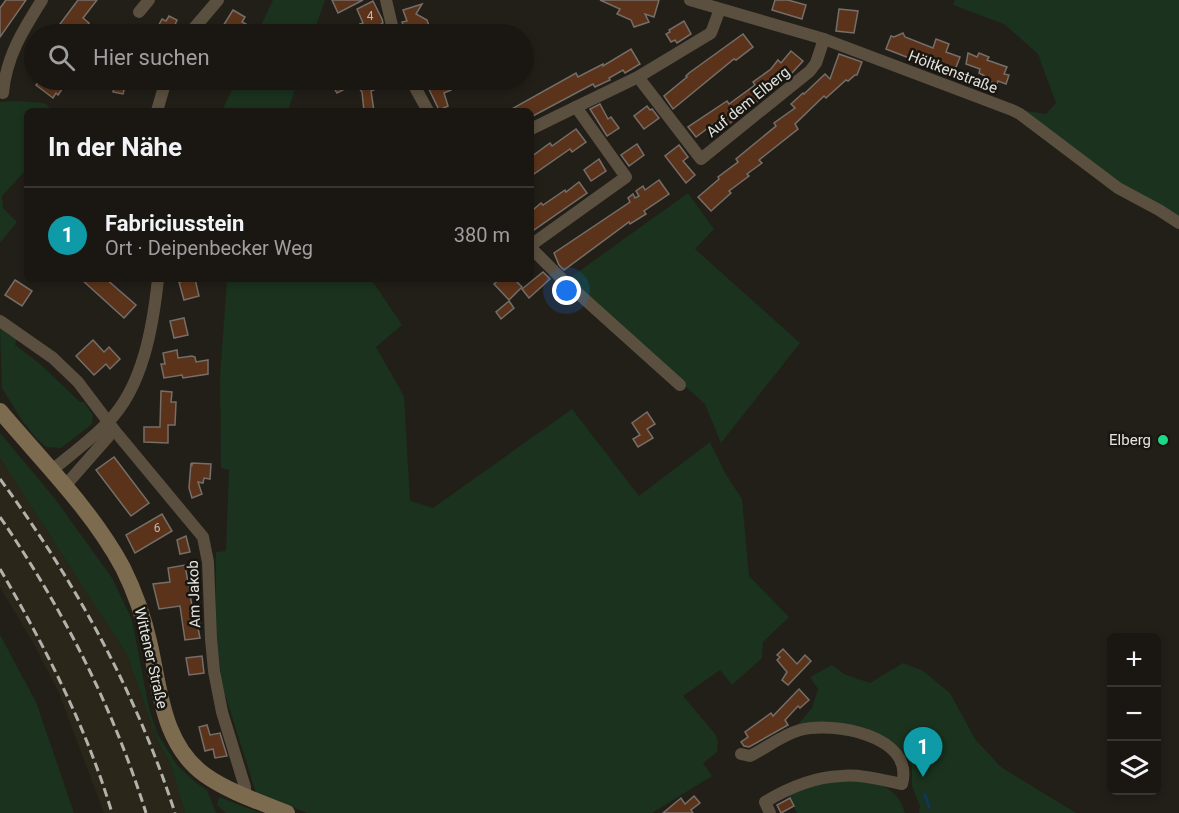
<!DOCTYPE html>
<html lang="de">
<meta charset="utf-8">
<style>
body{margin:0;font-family:Roboto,sans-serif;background:#23201c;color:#f1f3f6}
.controls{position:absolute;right:18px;bottom:18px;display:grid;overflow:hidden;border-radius:9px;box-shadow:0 3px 9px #0003}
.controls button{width:54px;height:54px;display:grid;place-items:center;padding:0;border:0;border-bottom:2px solid #383633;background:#1a1713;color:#f1f3f6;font:30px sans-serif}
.you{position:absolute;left:567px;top:291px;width:21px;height:21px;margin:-15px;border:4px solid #fff;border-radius:50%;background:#1a73e8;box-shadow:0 0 0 9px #1a73e833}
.badge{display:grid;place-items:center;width:39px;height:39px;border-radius:50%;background:#1dd888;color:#fff;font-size:20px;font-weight:700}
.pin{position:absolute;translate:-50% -50px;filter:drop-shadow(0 2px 3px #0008)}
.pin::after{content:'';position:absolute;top:32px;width:21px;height:18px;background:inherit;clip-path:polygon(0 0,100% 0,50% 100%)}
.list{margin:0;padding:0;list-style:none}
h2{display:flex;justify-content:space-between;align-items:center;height:78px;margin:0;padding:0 24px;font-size:26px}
h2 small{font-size:20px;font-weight:400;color:#9f9fa0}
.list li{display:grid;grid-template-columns:39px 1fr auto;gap:18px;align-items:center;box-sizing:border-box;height:96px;padding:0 24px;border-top:2px solid #383633}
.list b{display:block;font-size:22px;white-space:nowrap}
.list p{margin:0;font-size:20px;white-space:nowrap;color:#9f9fa0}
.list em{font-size:20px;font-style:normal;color:#9f9fa0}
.icon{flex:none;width:33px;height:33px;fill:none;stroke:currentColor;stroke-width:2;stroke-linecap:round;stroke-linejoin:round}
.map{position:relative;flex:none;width:1179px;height:813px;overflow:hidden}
.search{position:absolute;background:#1a1713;box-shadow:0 3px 9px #0003;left:24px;top:24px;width:510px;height:66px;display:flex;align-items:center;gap:15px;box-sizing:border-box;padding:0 21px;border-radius:33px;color:#9f9fa0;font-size:22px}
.panel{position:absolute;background:#1a1713;box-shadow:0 3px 9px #0003;left:24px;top:108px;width:510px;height:174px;border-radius:9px}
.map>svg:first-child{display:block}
.built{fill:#2b261a}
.green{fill:#1a321e}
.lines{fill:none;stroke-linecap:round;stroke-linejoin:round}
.stream{stroke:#103755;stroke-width:3}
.building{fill:#5b331a;stroke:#756e69;stroke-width:1.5}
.minor{stroke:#5b503f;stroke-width:12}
.secondary{stroke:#7d6b4f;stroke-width:16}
.rail{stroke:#b4b1ad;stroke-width:3;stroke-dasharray:9 4.5;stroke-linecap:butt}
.poi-dot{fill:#1dd888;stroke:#181610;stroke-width:2}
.labels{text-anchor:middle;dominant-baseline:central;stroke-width:5;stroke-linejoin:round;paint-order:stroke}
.number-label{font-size:12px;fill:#c2b7ae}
.street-label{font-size:15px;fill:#e5e3df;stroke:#181610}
.poi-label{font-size:15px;fill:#e5e3df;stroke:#181610;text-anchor:end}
</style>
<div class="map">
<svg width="1179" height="813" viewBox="0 0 1179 813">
<rect width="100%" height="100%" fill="#221f19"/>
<path class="built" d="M0 458 127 655 158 742 170 763 185 813H104L59 693 34 644 0 587Z"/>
<g class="green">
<path d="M273 0H325L313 34H257Z"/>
<path d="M955 0H1179V219L1118 186 1020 110 1046 114 1056 103 1038 54 1004 24 953 5Z"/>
<path d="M236 80H298L288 111H222Z"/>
<path d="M16 101 45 103 53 111H27V169L2 196 3 208 17 222 0 243V102Z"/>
<path d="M688 193 714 229 695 249 800 343 721 443 705 404 567 280Z"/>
<path d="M227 279H371L402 325 376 347 404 396 410 501 433 508 572 409 639 496 710 442 725 473 742 499 749 576 789 617 763 642 762 658 732 685 720 670 683 696 715 734 718 742 717 752 703 763 712 776 652 813H307L256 793 223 688 216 639V552L226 551 229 470 221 468 220 377Z"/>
<path d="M0 328 17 337 15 345 40 364 80 402H84L93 415 92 424 61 448 46 447 37 439 21 419 2 388Z"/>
<path d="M0 433 55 499 112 578 132 620 149 708 157 733 177 765 195 782 207 790 216 813H185L170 763 158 742 127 655 0 458Z"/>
<path d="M0 635 36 702 74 813H0Z"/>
<path d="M903 663 923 671 950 693 975 739 1001 767 1076 813H919L920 806 912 786V767L903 753 892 743 795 728 812 708 818 689 810 677 832 665 844 674 870 683Z"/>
<path d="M831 780C862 780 895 778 905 813H797L788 794Z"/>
<path d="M219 798H222L260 813H226L217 805Z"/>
</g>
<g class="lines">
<path class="stream" d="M925 794 929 807"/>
</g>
<g class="building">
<path d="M6 0H26L0 37V8Z"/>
<path d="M78 0H97L83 18 89 23 80 34H74L60 24Z"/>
<path d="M332 0H363L338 13Z"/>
<path d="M600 0H659L654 17 645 14 649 22 634 27 631 20 617 14 620 9Z"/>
<path d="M775 0H788L806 5 802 19 772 10Z"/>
<path d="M373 1 382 19 383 23 378 26 382 34H366L360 24 363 23 357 9Z"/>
<path d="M422 4 416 14 427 20 431 32 423 34H406L402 22 407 21 403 10Z"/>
<path d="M839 9 858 11 854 33 836 31Z"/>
<path d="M233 10 245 17 242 22 246 24 239 34H218Z"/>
<path d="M169 16 177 20 171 34H154L162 19 166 21Z"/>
<path d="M684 21 691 34 677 43 675 40 671 42 666 34 670 32 669 30Z"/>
<path d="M903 33 905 37 933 48 936 39 949 44 946 52 960 57 953 75 886 49 891 36 894 37Z"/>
<path d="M743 34 753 47 736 60 734 59 673 109 664 96 687 77 686 76 689 73Z"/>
<path d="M631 49 640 64 625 73 623 70 609 78 610 80 595 87 593 84 531 117V111H508L576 73 578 77 603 64V66Z"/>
<path d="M791 51 803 61 792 73 725 127 721 122 717 125 716 122 696 137 688 127 727 101 729 104 755 85 753 82 771 69 778 60 781 63Z"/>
<path d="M968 53 977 57 979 53 989 57 987 60 1007 67 1004 74 1009 75 1006 84 998 81 997 84 988 81 989 78 979 73 980 69 966 64Z"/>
<path d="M839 54 862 62 857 75H855L848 81 846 80 826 98 824 96 795 124 798 129 759 160 762 163 747 174 749 176 729 191 731 193 711 211 698 197 719 179 718 177 738 162 736 159 776 126 774 123 795 108 791 104 803 93 804 94 825 74 830 79Z"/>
<path d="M40 80H58L65 85 58 95 56 93 53 98 36 85Z"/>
<path d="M116 80H127L123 94 113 92Z"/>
<path d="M343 80 347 88 337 93 332 85Z"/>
<path d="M365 80H372L376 89 371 91 374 111H364L362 92 357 86Z"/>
<path d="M434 80H446L451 90 444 93 448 106 439 110 426 83Z"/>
<path d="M600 104 608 119 611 117 619 128 607 136 590 109Z"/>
<path d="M647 106 650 110 652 109 659 118 644 129 634 116Z"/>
<path d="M576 129 586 142 572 152 570 149 531 176V157L550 143 552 146Z"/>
<path d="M637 144 644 155 629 166 621 155Z"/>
<path d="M679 145 688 157 683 161 695 175 686 183 665 156Z"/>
<path d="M599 159 606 171 591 181 584 170Z"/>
<path d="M659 180 669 194 644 211 646 214 630 224 629 222 564 270 559 265 554 253 630 202 628 198 633 194 635 198 639 196 636 191 643 186 645 190Z"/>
<path d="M579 182 587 193 531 232V212L534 209 541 203 543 205 565 190 566 192Z"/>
<path d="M543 272 550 279 529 298 522 289Z"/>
<path d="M81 279H106L136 305 124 318Z"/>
<path d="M195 279 199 296 184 300 179 282Z"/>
<path d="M500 279H514L522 287 509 300 494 284Z"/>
<path d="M15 280 32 291 22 306 5 295Z"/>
<path d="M509 301 514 308 501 319 496 312Z"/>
<path d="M184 318 188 335 174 338 170 321Z"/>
<path d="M93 340 104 352 109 347 120 359 110 369 106 364 94 375 76 356Z"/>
<path d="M177 350 178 358 192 356 195 357 196 362 208 360V374L183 378 182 375 164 378 161 364H165L163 353Z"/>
<path d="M161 391 172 392 171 402H176L175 425H168V443L144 442V427H160Z"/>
<path d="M647 412 655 424 647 429 653 438 638 447 633 439 640 435 632 423Z"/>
<path d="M114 457 149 503 131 516 96 470Z"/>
<path d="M191 463 192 466V463L211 464 210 479 204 478 203 483 198 482 202 494 192 498 189 488Z"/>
<path d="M162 514 172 531 135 553 126 535Z"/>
<path d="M186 536 190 552 180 554 177 540Z"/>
<path d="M185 565 194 618 199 617 200 628H198L200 638 185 640 180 606 159 609 153 584 170 582 168 568Z"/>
<path d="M783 649 797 664 805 655 811 661 788 685 782 680 787 672 777 660 780 657 777 655Z"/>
<path d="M202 656 204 673 189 675 186 658Z"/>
<path d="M799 689 809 700 800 708 798 706 785 720 788 725 749 747 744 746 741 742 748 737 745 732 771 713 773 716Z"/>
<path d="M207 725 210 735 220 733 227 756 215 758 213 749 205 751 199 727Z"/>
<path d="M694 796 700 803 691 810 693 813H663L681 798 685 804Z"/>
<path d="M790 798 794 806 781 813 777 805Z"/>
</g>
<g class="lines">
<g class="minor">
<path d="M386 0 394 34"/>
<path d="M690 0 824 39 1012 110 1020 114 1118 188 1159 210 1179 223"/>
<path d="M139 12 149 0"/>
<path d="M189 34 218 0"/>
<path d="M638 77 701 159 810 71 816 63 824 39"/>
<path d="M411 80 428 111"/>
<path d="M3 93C6 57 23 30 42 0"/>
<path d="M576 107 638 77 711 33 720 9"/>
<path d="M157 111 166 80"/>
<path d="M531 129 576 107 626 177 531 245"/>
<path d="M531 248 561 278 680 385"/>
<path d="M0 321 53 358 78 382 115 431 203 537 208 562 211 639 214 671 222 712 245 787V796"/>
<path d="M51 471C70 455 91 440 108 422 143 387 153 326 158 279"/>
<path d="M64 487 108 437 109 422"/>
<path d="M741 754 750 756C766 748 782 735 800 730 834 721 915 736 902 784 882 780 861 774 841 776 815 777 788 788 765 802L770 813"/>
</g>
<path class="secondary" d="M0 411C42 461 92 510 123 568 135 592 144 618 150 645 160 690 163 745 205 775 229 792 260 802 287 813"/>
<g class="rail">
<path d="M0 479C75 581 136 692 175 813"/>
<path d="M0 517C63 609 113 707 146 813"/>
<path d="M0 569C45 647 86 726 112 813"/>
</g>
</g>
<circle class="poi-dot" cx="1163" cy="440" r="6"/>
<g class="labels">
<g class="number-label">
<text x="370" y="16">4</text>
<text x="157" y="528">6</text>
</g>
<g class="street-label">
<text transform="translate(953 72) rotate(21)">Höltkenstraße</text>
<text transform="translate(748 102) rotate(-39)">Auf dem Elberg</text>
<text transform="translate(194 594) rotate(-92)">Am Jakob</text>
<text transform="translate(151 658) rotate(77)">Wittener Straße</text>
</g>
<g class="poi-label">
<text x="1151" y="440">Elberg</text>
</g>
</g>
</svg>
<div class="controls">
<button>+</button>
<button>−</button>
<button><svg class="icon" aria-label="layers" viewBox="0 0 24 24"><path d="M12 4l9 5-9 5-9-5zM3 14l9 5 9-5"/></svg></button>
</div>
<div class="you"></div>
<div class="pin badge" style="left:923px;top:777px;background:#0f9aa8">1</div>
<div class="search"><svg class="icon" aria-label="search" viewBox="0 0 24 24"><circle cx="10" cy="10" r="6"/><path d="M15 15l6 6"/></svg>Hier suchen</div>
<section class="panel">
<h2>In der Nähe<small></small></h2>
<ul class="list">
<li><span class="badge" style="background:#0f9aa8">1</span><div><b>Fabriciusstein</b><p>Ort · Deipenbecker Weg</p></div><em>380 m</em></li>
</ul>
</section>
</div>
